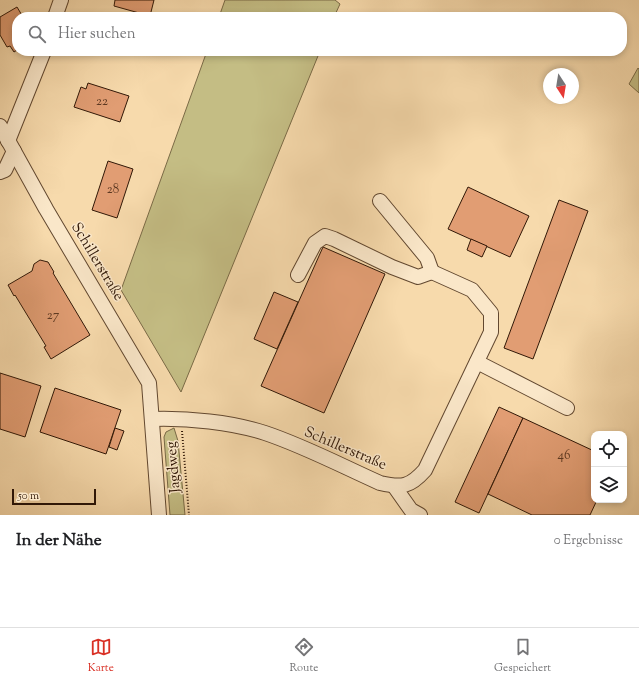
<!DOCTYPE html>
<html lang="de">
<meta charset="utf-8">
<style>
body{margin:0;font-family:"Sorts Mill Goudy",serif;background:#f6f6f6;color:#202124}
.controls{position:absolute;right:12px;bottom:12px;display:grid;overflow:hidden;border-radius:8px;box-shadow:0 2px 6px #0003}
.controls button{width:36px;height:36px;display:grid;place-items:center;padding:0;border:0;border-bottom:1px solid #e0e0e0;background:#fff;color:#202124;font:20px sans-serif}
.compass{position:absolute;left:543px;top:68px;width:36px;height:36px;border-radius:50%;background:#fff;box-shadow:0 2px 6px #0003;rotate:168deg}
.scale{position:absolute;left:12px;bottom:10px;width:84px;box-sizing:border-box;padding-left:4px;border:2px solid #311807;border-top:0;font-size:11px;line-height:14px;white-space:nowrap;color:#311807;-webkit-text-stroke:3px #fae7c9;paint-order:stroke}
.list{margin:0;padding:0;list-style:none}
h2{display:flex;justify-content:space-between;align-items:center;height:52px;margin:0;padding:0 16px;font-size:17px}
h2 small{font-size:13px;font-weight:400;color:#757577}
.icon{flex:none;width:22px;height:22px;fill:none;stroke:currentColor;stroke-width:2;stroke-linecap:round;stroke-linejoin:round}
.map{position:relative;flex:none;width:639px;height:515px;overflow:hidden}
.search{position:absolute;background:#fff;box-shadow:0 2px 6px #0003;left:12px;right:12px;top:12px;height:44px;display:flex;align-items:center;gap:10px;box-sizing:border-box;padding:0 14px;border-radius:16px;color:#757577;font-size:15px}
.sheet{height:112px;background:#fff}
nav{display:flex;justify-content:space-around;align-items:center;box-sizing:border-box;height:56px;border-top:1px solid #e0e0e0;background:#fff;font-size:11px;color:#757577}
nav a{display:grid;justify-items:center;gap:2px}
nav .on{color:#d93025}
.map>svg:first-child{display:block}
.green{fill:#c4bd84;stroke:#7a6a46}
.building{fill:#e19d73;stroke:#311807}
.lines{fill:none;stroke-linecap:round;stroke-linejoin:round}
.minor-casing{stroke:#624830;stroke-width:16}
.path{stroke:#311807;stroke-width:2;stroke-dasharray:1 2;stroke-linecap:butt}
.minor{stroke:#fae7c9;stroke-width:14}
.labels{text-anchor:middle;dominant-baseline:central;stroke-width:3;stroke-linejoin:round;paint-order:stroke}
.number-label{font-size:13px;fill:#5d3922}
.street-label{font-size:15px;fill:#311807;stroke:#fae7c9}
</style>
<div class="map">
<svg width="639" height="515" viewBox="0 0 639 515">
<rect width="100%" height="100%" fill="#f7daac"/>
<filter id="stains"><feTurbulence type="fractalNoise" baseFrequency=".005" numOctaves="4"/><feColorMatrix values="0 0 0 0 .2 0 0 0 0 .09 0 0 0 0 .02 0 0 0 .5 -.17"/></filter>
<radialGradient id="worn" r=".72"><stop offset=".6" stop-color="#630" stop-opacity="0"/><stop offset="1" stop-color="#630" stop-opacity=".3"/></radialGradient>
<g class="green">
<path d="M225 0H335L340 4 334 17H219Z"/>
<path d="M207 51H320L181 392 121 290Z"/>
<path d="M638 68 639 69V93L629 84Z"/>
<path d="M174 428 178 441 185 515H170L164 437 166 432Z"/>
</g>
<g class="building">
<path d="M115 0H154L150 16 114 6Z"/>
<path d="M17 7 23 17H17V50L14 52 10 46 7 47 0 35V17Z"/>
<path d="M88 83 129 96 120 122 74 107 81 87 86 89Z"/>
<path d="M108 161 133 169 117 218 92 210Z"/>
<path d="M468 187 529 216 510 257 448 229Z"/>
<path d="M559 200 588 211 533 359 504 348Z"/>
<path d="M471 239 487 246 482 257 467 250Z"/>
<path d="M323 247 385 274 324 413 261 386Z"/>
<path d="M40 260 48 262 54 272 53 273 90 335 51 359 44 347 46 346 15 295 14 296 8 285 32 271 34 264Z"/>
<path d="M274 292 298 302 277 349 254 339Z"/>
<path d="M0 373 41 386 25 437 0 429Z"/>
<path d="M55 388 121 410 106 454 40 432Z"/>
<path d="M499 407 523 418 479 513 455 502Z"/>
<path d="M523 418 594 451V500H597L590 515H532L488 494Z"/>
<path d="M115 428 124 431 117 450 109 447Z"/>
</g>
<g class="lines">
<defs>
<g id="minor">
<path d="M55 17 61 0"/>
<path d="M0 126 46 209 149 383 159 515"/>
<path d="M8 141 44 51"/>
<path d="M0 172 5 170 14 151"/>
<path d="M380 201 427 258 432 272"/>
<path d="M298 275 315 243 325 236 334 239 392 267 418 277 432 272"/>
<path d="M477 362 567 408"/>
<path d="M153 419C188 418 231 422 265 433 304 446 342 466 380 483 402 488 410 487 425 470L491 332V313L472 290 432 272"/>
<path d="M394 486 411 510 420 515"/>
</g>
</defs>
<use href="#minor" class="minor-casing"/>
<path class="path" d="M182 431 189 515"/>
<use href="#minor" class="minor"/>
</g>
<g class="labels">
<g class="number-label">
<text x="102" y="102">22</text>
<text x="113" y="190">28</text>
<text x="53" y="316">27</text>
<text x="564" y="456">46</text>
</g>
<g class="street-label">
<text transform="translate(97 262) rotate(59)">Schillerstraße</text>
<text transform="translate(345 449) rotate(23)">Schillerstraße</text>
<text transform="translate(174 467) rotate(-95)">Jagdweg</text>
</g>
</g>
<rect width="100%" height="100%" filter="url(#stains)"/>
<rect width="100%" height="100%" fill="url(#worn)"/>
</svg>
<div class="controls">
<button><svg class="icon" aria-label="locate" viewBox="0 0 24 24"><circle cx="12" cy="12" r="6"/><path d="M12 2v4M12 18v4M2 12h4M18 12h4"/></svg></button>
<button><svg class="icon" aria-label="layers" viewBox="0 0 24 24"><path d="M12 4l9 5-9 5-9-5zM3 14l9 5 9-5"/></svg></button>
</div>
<svg class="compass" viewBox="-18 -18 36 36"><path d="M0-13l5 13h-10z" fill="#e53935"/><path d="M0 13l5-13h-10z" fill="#757577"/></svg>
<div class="scale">50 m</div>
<div class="search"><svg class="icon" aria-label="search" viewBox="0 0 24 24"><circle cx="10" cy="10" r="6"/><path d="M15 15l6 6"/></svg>Hier suchen</div>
</div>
<section class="sheet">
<h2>In der Nähe<small>0 Ergebnisse</small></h2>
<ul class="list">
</ul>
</section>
<nav>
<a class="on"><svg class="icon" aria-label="map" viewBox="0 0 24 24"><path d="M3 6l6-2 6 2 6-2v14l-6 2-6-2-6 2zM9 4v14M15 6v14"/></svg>Karte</a>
<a><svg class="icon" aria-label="directions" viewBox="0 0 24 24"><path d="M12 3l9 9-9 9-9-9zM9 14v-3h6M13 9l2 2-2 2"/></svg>Route</a>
<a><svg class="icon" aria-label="saved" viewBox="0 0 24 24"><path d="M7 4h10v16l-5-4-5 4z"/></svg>Gespeichert</a>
</nav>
